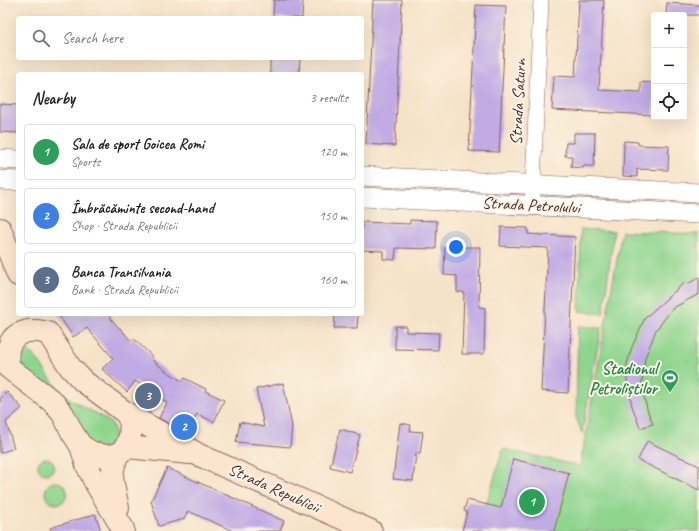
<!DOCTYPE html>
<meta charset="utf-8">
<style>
body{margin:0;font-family:Caveat,sans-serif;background:#f6f6f6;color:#222}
.controls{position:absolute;right:12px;top:12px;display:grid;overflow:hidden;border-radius:4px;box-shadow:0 4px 16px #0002}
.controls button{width:36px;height:36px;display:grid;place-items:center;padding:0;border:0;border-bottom:1px solid #e0e0e0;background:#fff;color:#222;font:20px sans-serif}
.you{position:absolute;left:456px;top:247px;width:14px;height:14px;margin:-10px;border:3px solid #fff;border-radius:50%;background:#1a73e8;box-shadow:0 0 0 6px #1a73e833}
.badge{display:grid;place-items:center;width:26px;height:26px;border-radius:50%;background:#ea580c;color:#fff;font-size:13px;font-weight:700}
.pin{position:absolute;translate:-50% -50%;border:2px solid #fff;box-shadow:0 1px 4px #0006}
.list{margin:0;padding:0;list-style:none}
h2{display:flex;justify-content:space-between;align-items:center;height:52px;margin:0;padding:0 16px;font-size:17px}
h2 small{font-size:13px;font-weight:400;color:#767676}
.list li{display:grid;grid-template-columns:26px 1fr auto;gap:12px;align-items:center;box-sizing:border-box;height:56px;margin:0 8px 8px;padding:0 8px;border:1px solid #e0e0e0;border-radius:4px}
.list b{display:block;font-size:15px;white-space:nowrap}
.list p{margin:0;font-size:13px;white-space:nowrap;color:#767676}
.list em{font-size:13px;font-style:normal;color:#767676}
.icon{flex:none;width:22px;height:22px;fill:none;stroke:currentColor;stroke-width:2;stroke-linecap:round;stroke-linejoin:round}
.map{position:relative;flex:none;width:699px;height:531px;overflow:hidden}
.search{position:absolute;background:#fff;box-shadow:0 4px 16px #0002;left:16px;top:16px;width:348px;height:44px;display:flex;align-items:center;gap:10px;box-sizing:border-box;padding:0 14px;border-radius:4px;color:#767676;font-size:15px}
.panel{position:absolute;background:#fff;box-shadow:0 4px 16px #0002;left:16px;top:72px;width:348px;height:244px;border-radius:4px}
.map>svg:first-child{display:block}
.green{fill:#8fd58e;stroke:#6c7a5c}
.building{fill:#c0abe4}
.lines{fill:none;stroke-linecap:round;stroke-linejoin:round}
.minor-casing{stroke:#866362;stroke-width:16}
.tertiary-casing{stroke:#866362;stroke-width:20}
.secondary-casing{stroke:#866362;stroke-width:24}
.minor{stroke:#fff;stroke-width:15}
.tertiary{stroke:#fff;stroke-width:19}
.secondary{stroke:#fce5cf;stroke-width:22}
.labels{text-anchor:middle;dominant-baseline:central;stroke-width:4;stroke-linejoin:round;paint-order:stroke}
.street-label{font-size:17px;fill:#4a1f2b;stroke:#fcf5e5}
.leisure-label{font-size:17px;font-weight:bold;fill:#27864d;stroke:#fcf5e5;text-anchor:end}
</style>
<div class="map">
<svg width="699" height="531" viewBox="0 0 699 531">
<rect width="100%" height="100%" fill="#fcf5e5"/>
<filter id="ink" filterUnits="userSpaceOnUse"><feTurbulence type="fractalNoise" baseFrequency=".025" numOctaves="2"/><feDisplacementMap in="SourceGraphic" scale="8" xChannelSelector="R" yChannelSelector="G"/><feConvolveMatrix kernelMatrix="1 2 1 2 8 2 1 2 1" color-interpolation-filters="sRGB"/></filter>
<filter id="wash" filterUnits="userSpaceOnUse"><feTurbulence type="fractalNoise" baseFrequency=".012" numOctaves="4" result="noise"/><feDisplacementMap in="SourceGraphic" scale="16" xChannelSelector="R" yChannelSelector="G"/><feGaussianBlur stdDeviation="0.9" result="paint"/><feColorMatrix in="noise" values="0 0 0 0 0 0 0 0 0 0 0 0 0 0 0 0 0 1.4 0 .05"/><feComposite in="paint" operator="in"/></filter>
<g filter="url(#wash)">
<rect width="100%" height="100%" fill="#f6e2c7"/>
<g class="green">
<path d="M581 229 614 231 603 314 579 311Z"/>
<path d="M622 231 699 234V531H478L503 449 580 466Z"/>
<path d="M578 326 601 328 582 433 576 417Z"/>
<path d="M24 351 30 352 35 357 54 383 66 396 80 405 104 418 112 424 115 434 114 441 111 448 96 451 25 377 14 356 16 353Z"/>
<circle cx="46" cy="466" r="8"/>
<circle cx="56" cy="493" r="11"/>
</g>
<g id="blocks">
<g class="building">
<path d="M274 0H303L302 18H273Z"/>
<path d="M373 0H402L395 146 366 144Z"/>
<path d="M579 0H604L599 90 641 92V82L654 83V115L552 110 554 76 575 77Z"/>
<path d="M667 3 699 5V15H666Z"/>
<path d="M476 5 506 6 499 152 469 151Z"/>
<path d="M270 58H300L299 74H270Z"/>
<path d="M0 104 18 105V133L0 132Z"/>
<path d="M574 133H595L594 166H584L583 168 571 167 572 156H565L566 143H574Z"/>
<path d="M624 141 638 142V145L669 146 668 170 637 169V177L623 176Z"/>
<path d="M410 220 437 221 436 249 396 248 395 260 383 259V251L362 250V222L410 224Z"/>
<path d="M501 227 528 228V234L575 237 568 393 541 391 548 248 500 246Z"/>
<path d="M445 247H480L479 307 485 308 484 354H462L464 292H457V276L444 275Z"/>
<path d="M699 277V294L673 308 656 330 645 358 642 382V390L648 412 653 424 640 428 632 406 627 382V364L632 347 645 318 685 282 688 284Z"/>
<path d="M58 314H107L119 328H120L131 341 133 338 153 357 151 359 166 371 182 381 184 378 206 389 205 391 224 400 214 422 197 414 187 433 159 418 167 403 155 393 135 381 127 392 102 369 113 358 87 328 73 337Z"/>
<path d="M335 314H358L357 328H334Z"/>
<path d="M395 326H406V332L439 333 438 350 395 349Z"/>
<path d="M283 383 292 426 290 447 236 442 240 422 264 427 256 389Z"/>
<path d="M7 392 22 408 6 422 14 448 0 453V399Z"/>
<path d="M400 423 411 425 410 431 423 432 420 454 416 453 413 481 393 479Z"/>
<path d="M340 429 360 435 350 472 330 467Z"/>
<path d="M647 441 699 466V490L638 460Z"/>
<path d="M513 459 569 473 554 531H462L467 512 464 511 467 500 501 508Z"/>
<path d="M167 468 284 521 280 531H233L188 511 184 519 159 526 151 501Z"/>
<path d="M95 514 101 531H51L50 528Z"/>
</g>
</g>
</g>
<g filter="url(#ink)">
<use href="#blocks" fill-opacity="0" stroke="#866362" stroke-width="1"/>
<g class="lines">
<defs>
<path id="minor" d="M532 205 541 0"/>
<g id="tertiary">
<path d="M0 159 18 160"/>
<path d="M362 176 699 193"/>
<path d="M0 180 18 181"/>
<path d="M362 197 699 214"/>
</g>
<g id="secondary">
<path d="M0 229 18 275"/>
<path d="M28 331H38L48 333 70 367 83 381 126 413 131 423 130 436 126 447 117 455 105 456 93 453 81 446 72 432 63 414 53 402 8 367C6 350 8 335 28 331Z"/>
<path d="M126 413 199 455 371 531"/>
<path d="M81 446 87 465 95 482 123 529"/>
<path d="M126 447 190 453"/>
<path d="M117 455 113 469 112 479 118 508"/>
</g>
</defs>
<use href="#minor" class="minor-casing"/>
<use href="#tertiary" class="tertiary-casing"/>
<use href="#secondary" class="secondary-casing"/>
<use href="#minor" class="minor"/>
<use href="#tertiary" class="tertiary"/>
<use href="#secondary" class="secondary"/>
</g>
</g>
<defs>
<symbol id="stadium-pin" viewBox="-11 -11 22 30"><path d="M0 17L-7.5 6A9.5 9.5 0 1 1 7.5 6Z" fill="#2e9e5b" stroke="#fcf5e5"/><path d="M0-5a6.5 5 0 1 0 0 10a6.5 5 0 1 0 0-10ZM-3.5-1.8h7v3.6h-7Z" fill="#fff"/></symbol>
</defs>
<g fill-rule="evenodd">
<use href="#stadium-pin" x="660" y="368" width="20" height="27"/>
</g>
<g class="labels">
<g class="street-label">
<text transform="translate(518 102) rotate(-87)">Strada Saturn</text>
<text transform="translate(531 205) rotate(3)">Strada Petrolului</text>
<text transform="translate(274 488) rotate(24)">Strada Republicii</text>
</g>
<g class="leisure-label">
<text x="657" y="368">Stadionul<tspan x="657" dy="20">Petroliștilor</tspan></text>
</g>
</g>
</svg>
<div class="controls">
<button>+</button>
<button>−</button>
<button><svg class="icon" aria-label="locate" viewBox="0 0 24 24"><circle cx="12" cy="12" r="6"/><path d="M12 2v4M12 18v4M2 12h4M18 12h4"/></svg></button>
</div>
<div class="you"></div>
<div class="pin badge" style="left:532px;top:502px;background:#2e9e5b">1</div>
<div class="pin badge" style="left:184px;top:427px;background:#3f7fe0">2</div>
<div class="pin badge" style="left:148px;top:396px;background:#5c6f8a">3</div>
<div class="search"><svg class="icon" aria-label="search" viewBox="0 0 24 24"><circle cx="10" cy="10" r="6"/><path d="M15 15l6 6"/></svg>Search here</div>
<section class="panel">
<h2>Nearby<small>3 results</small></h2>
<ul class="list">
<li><span class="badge" style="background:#2e9e5b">1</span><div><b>Sala de sport Goicea Romi</b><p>Sports</p></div><em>120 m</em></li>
<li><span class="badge" style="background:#3f7fe0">2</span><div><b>Îmbrăcăminte second-hand</b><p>Shop · Strada Republicii</p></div><em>150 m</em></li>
<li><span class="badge" style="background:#5c6f8a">3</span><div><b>Banca Transilvania</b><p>Bank · Strada Republicii</p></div><em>160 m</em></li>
</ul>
</section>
</div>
